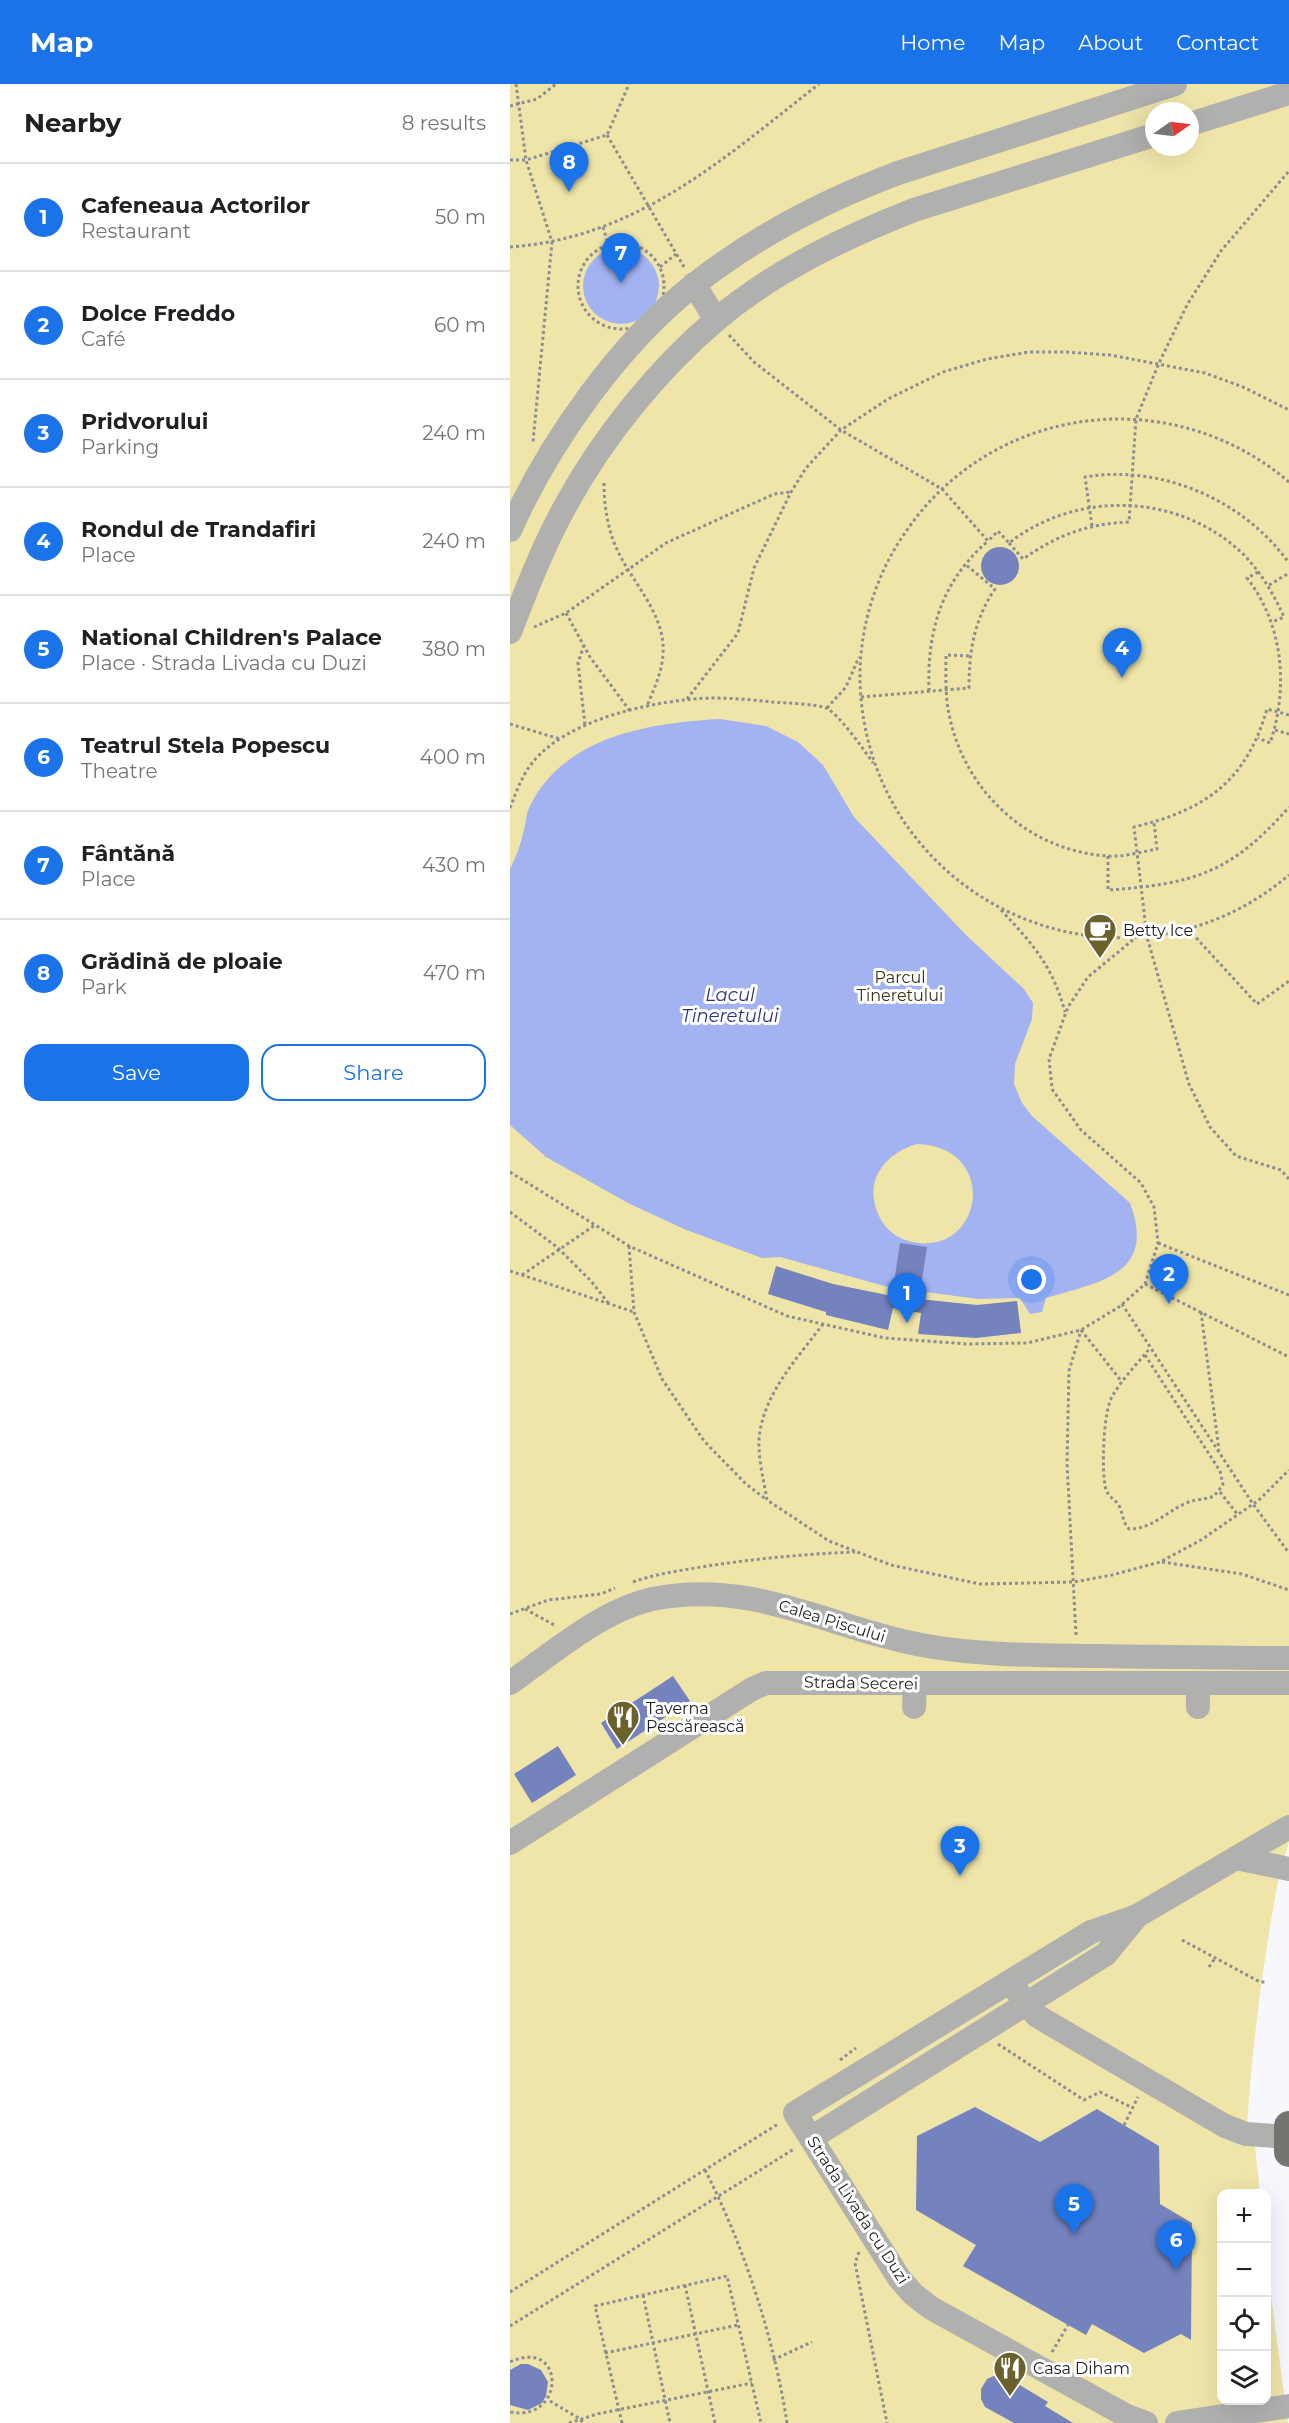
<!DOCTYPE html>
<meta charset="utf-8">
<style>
body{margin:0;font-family:Montserrat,sans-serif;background:#f2f2f2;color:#202124}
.controls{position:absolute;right:18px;bottom:18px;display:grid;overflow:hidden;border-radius:12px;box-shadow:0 6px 24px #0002}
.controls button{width:54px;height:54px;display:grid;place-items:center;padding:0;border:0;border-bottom:2px solid #e0e0e0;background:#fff;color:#202124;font:30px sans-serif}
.compass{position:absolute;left:635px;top:18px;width:54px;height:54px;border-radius:50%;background:#fff;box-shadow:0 6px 24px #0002;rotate:76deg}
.you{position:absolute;left:522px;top:1196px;width:21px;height:21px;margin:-15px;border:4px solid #fff;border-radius:50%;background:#1a73e8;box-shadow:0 0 0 9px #1a73e833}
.badge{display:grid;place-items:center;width:39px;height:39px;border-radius:50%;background:#1a73e8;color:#fff;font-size:20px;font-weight:700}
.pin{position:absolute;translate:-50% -50px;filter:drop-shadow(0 2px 3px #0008)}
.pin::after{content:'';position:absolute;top:32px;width:21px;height:18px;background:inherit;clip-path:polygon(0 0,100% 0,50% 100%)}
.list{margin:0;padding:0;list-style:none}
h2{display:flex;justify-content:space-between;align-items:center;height:78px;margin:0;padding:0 24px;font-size:26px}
h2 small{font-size:20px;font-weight:400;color:#757577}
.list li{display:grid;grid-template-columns:39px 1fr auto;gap:18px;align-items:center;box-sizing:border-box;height:108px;padding:0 24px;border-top:2px solid #e0e0e0}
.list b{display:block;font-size:22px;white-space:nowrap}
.list p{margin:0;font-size:20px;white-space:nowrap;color:#757577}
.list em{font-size:20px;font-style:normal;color:#757577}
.actions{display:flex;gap:12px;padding:18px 24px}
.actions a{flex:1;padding:14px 0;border:2px solid #1a73e8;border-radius:18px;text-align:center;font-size:21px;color:#1a73e8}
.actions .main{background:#1a73e8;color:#fff}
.icon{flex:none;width:33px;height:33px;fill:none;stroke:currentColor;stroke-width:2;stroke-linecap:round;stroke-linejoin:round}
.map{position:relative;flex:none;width:779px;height:2339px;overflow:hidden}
header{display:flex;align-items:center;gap:36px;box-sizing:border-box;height:84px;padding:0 30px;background:#1a73e8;color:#fff}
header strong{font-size:28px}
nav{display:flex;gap:33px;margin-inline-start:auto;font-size:21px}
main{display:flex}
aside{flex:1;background:#fff}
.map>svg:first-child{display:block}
.green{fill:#efe5a9;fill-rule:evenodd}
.water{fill:#a3b2f1;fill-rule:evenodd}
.building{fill:#7482bd}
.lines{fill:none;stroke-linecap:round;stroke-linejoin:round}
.path{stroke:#8d8e92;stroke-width:3;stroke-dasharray:3 3;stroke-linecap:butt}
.minor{stroke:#b0b0ae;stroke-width:24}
.major{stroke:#747470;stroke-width:30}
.labels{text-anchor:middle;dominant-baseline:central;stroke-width:6;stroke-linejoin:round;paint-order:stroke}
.poi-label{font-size:16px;fill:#1d1d1f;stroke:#fff;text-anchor:start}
.park-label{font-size:16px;fill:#383313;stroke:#fff}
.street-label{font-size:16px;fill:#1d1d1f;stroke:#fff}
.water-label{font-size:18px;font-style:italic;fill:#2b347b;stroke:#fff}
</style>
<header>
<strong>Map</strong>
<nav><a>Home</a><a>Map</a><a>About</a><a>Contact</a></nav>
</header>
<main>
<aside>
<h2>Nearby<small>8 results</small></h2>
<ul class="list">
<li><span class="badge">1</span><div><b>Cafeneaua Actorilor</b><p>Restaurant</p></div><em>50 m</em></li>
<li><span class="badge">2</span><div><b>Dolce Freddo</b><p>Café</p></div><em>60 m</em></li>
<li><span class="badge">3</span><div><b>Pridvorului</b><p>Parking</p></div><em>240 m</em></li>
<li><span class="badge">4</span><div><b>Rondul de Trandafiri</b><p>Place</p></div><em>240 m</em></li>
<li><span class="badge">5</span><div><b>National Children's Palace</b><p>Place · Strada Livada cu Duzi</p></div><em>380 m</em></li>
<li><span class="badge">6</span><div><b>Teatrul Stela Popescu</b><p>Theatre</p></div><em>400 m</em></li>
<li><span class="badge">7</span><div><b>Fântănă</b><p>Place</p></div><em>430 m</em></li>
<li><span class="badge">8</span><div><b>Grădină de ploaie</b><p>Park</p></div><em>470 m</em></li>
</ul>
<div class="actions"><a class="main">Save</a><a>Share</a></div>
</aside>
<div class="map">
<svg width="779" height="2339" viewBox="0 0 779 2339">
<rect width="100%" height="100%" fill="#f7f8fd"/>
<path class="green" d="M0 0H779V1757L775 1772H773C754 1866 742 1960 736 2055L745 2063 750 2109 712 2110V2316H756L757 2182 778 2339H0ZM644 27H680V63H644Z"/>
<g class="water">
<circle cx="111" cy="202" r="38"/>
<path d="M210 635 256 642 288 658 313 681 344 733 456 851 514 905 523 919 522 935 505 980 504 1000 512 1019 522 1032 620 1119C647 1191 589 1198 536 1214L532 1228 520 1230 510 1214 468 1215 378 1203 270 1173 252 1174 174 1145 118 1119 36 1073 0 1041V785C6 773 11 760 14 746 16 739 16 731 19 724 53 652 139 639 210 635ZM407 1060C491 1063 473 1173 402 1158 388 1155 376 1146 370 1134 352 1099 373 1070 407 1060Z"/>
</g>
<g class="building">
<circle cx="490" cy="482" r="19"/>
<path d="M390 1159 417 1163 409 1215 467 1221 507 1217 511 1249 466 1254 408 1250 411 1229 383 1224 378 1246 316 1231V1228L258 1210 266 1182 323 1200 382 1212Z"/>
<path d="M163 1592 180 1617 107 1665 91 1639Z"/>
<path d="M48 1662 66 1691 22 1719 4 1690Z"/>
<path d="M465 2023 530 2058 587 2025 649 2062 650 2120 682 2139 681 2256 671 2250 634 2269 582 2240 576 2251 453 2182 466 2161 406 2126 407 2052Z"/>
<path d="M11 2280H18L31 2286 38 2298 36 2312 32 2319 18 2326 0 2321V2286Z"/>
<path d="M486 2291 495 2292 538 2318 535 2322 563 2339H504L475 2323 471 2315V2305L477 2295Z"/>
</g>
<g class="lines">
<g class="path">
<path d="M6 0 16 76 42 158 23 358"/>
<path d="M0 22 27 15 46 0"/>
<path d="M97 51 174 183"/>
<path d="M0 76H16L97 51 119 0"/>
<path d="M93 143 98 160"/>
<circle cx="111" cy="202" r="43"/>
<path d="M0 163C127 154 213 75 309 0"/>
<path d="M150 183 166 170"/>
<path d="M219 251 244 278 331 346 432 405 478 457 488 447 499 459C568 405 672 409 735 472 752 490 764 511 774 533L762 538"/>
<path d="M779 398C715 343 627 322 545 343 485 358 432 395 397 446 366 489 349 544 350 597 356 817 610 934 779 791"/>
<path d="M94 399C94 420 97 441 105 461 120 497 156 529 153 570 152 588 144 605 137 622"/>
<path d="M582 442 575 393C651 380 734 416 779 479"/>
<path d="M499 459 513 475C548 451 576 440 619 438L626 335 649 279 677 221 711 167 779 87"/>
<path d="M748 488 737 494C773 540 779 604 760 659L748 654"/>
<path d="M759 501 779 489"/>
<path d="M56 529 80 573 120 627"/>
<path d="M24 543 56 529 156 459 264 410 281 408"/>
<path d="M74 561 68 579 75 641"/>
<path d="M459 572 436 571C436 591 435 611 439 630 454 707 518 767 598 772 614 773 631 768 647 765L644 739"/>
<path d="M419 607C417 547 431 498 478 457"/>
<path d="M351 613 459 604C459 567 464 536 485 505L455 480"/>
<path d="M177 615 228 549 244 484 281 408 296 384 331 346 378 315 433 288 477 275 519 268H555L600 271 695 289 733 303 779 326"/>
<path d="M317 624 336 603 349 573"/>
<path d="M779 631 757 625C736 698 695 726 624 743L637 853 679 1000 700 1043 726 1072 771 1086 779 1095"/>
<path d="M0 640 50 655"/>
<path d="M765 646 779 650"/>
<path d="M0 724C6 708 12 692 22 679 54 639 127 621 175 616 203 612 234 615 262 618 274 619 306 620 316 624 328 629 355 667 363 679"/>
<path d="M598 772V806C684 800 721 789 779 723"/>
<path d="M491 826C523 860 543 883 555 928"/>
<path d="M678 845 747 920 779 897"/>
<path d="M0 1088 119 1162 277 1232 375 1254 458 1260 517 1259 571 1246 609 1223 635 1200 648 1159 647 1149 644 1123 631 1099 571 1046 542 1005 539 975 558 923 578 893 624 855"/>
<path d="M0 1128 47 1163 81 1197 99 1220"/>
<path d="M648 1159 779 1211"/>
<path d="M119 1162 124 1228 152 1295 194 1357 236 1400 257 1416"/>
<path d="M0 1187 124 1228"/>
<path d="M12 1191 85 1141"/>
<path d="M635 1200 779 1273"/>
<path d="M612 1220 743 1420 779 1469"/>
<path d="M691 1228 709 1366"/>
<path d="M313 1240C289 1272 257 1306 250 1347 246 1367 254 1397 257 1416L319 1457 381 1481 470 1500 564 1498 602 1491 650 1478 691 1456 749 1416 779 1386"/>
<path d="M571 1246 612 1298"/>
<path d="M635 1271 710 1387 713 1401 704 1412C695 1416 685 1415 676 1419 656 1428 642 1445 619 1445 612 1438 613 1427 608 1420 604 1415 599 1413 596 1406 591 1389 593 1325 603 1311 613 1294 628 1279 640 1264"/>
<path d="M710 1408 728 1431"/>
<path d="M652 1478 732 1490 779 1506"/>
<path d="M123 1498C145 1490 168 1487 191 1483 242 1475 293 1470 345 1468"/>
<path d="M15 1525 46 1542"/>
<path d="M0 1530 38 1516 91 1510 105 1504"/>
<path d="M566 1551 557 1379 559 1287 571 1246"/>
<path d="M672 1856 750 1898H756"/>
<path d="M699 1883 705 1874"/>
<path d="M488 1960 574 2016 590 2008 623 2024"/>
<path d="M330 1976 346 1964"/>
<path d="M614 2041 628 2013"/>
<path d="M195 2086C234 2162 264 2254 277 2339"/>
<path d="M349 2168 345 2179 377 2339"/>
<path d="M175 2201 205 2339"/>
<path d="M0 2208 268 2040"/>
<path d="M133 2211 160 2339"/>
<path d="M0 2242 284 2065"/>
<path d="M542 2268 558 2241"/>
<path d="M95 2269 228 2241"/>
<path d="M263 2276 302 2258"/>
<path d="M0 2278C56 2252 56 2339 0 2328"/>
<path d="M40 2317 70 2335 73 2339"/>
<path d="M59 2339 87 2330 242 2299"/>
<path d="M112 2339 85 2222 217 2192 251 2339"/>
</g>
<g class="minor">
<path d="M680 40 779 9"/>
<path d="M184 200 206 236"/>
<path d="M0 446C39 359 109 259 185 200 246 152 316 116 388 89L665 0"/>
<path d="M0 548C17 504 34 460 57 419 93 353 149 284 206 236 264 187 335 153 404 126L644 51"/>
<path d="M0 1599C43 1569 95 1523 148 1514 247 1496 324 1546 417 1562 474 1572 532 1571 589 1572 652 1573 716 1574 779 1574"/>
<path d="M404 1623 405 1600"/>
<path d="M688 1623V1600"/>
<path d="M0 1759 242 1605 256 1599H779"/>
<path d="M726 1774 779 1785"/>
<path d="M506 1906 527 1932 715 2042 736 2050 779 2053"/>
<path d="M301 2054 596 1870 627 1832"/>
<path d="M636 2339 617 2332 421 2224 403 2210 389 2194 285 2029 581 1848 627 1832 779 1743"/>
<path d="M667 2339 779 2322"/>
</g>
<path class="major" d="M779 2042V2068"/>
</g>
<defs>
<symbol id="cafe-pin" viewBox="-11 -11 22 30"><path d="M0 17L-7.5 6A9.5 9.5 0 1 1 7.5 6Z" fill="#6a612d" stroke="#fff"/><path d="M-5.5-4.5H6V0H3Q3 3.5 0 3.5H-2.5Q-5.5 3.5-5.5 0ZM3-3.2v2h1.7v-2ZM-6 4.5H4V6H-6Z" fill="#fff"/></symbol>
<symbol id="restaurant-pin" viewBox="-11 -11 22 30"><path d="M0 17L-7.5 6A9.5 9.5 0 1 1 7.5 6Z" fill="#6a612d" stroke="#fff"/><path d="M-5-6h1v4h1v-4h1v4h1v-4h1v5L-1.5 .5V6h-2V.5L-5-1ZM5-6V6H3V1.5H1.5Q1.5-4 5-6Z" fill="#fff"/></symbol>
</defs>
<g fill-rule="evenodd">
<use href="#cafe-pin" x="571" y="827" width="38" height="52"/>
<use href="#restaurant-pin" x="94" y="1614" width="38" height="52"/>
<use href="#restaurant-pin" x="481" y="2265" width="38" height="52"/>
</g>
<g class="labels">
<g class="poi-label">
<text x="613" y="846">Betty Ice</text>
<text x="136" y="1624">Taverna<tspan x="136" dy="18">Pescărească</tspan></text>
<text x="523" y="2284">Casa Diham</text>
</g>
<g class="park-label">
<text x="390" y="893">Parcul<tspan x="390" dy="18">Tineretului</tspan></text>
</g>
<g class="street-label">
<text transform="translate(322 1537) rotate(17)">Calea Piscului</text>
<text transform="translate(351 1599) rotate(1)">Strada Secerei</text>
<text transform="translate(348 2126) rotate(57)">Strada Livada cu Duzi</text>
</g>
<g class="water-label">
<text x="220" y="911">Lacul<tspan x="220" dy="21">Tineretului</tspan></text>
</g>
</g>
</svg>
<div class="controls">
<button>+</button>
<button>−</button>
<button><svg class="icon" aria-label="locate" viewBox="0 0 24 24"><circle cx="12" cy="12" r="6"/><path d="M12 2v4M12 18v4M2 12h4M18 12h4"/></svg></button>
<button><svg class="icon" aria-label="layers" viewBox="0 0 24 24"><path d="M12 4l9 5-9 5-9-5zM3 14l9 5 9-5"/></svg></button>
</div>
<svg class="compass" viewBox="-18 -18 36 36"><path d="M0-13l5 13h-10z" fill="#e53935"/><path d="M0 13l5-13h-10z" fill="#757577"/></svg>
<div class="you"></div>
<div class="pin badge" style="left:397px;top:1239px">1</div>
<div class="pin badge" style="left:659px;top:1220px">2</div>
<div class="pin badge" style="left:450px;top:1792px">3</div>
<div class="pin badge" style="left:612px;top:594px">4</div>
<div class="pin badge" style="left:564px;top:2150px">5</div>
<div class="pin badge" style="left:666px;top:2186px">6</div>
<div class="pin badge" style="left:111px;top:199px">7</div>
<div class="pin badge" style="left:59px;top:108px">8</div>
</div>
</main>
